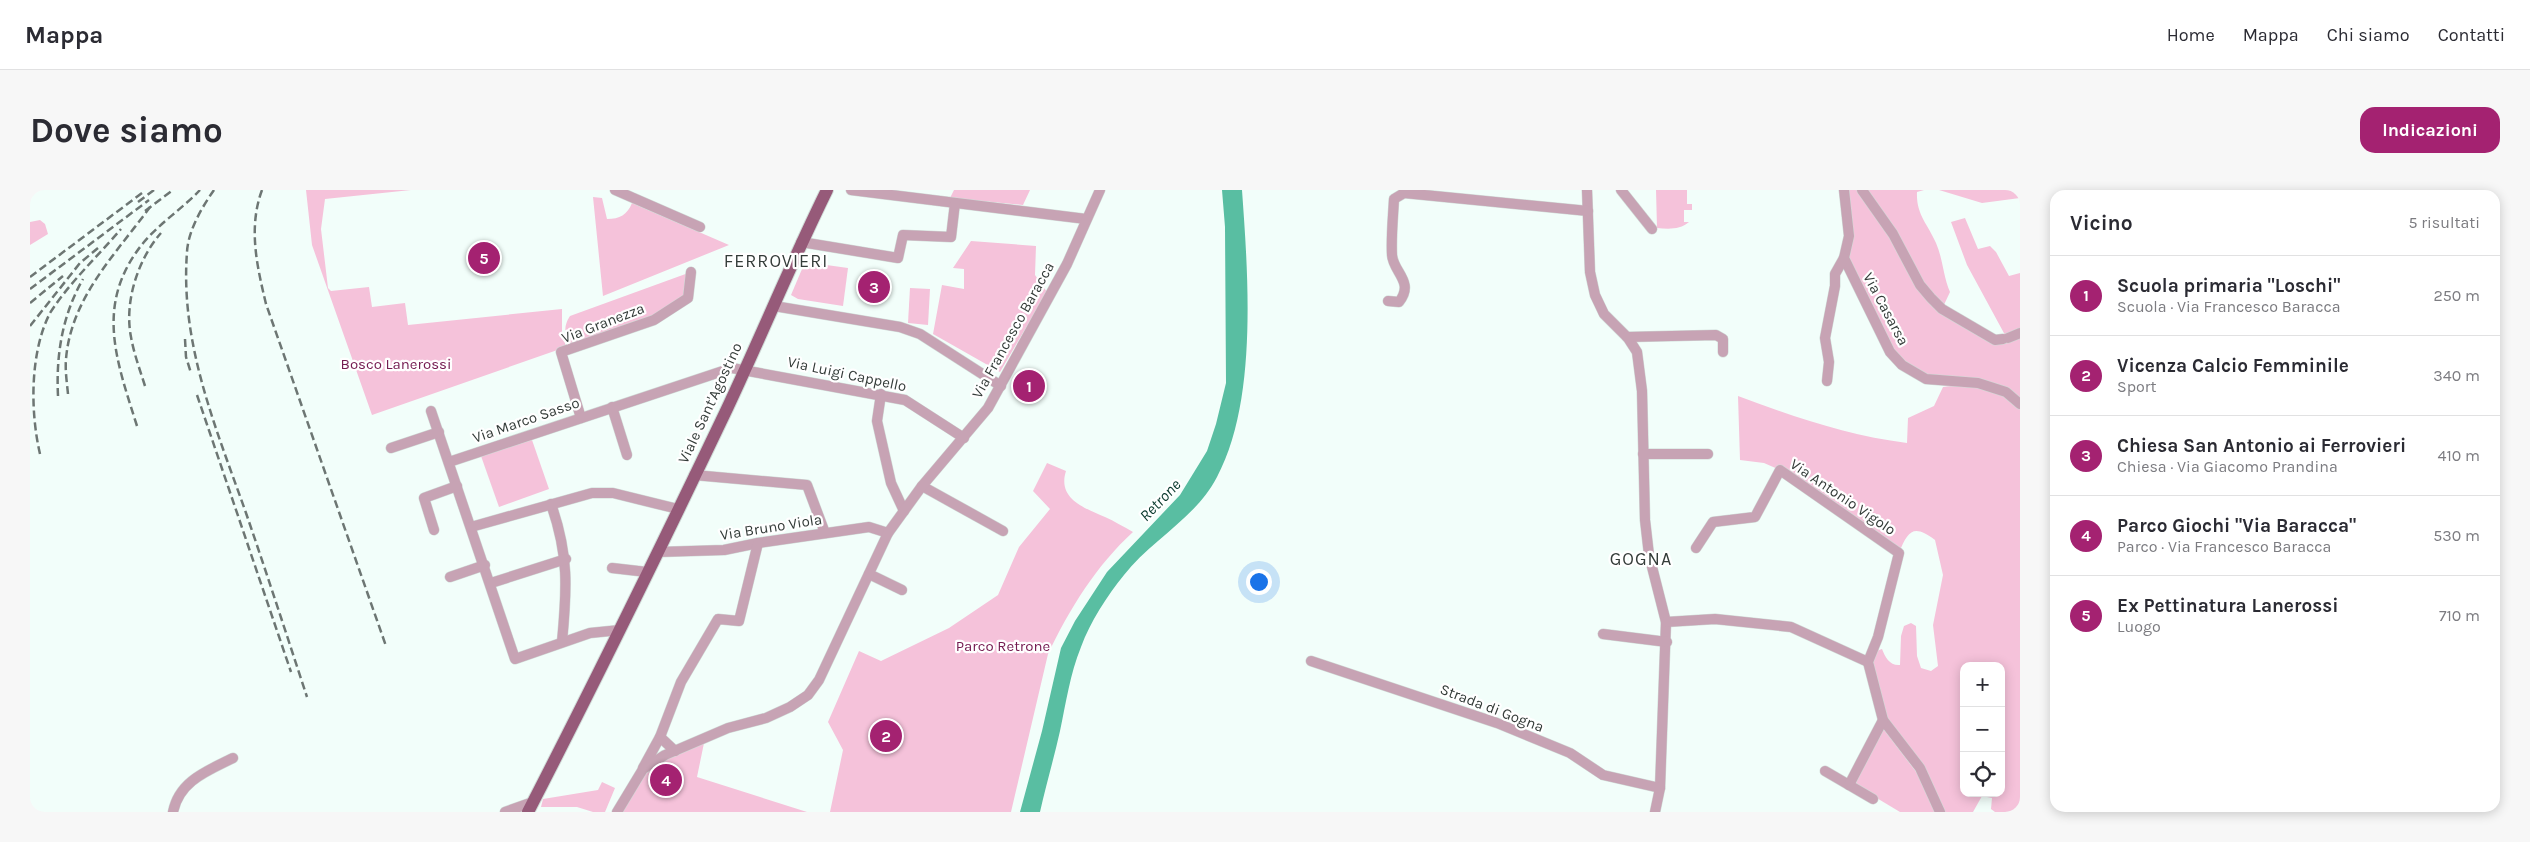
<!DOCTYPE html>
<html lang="it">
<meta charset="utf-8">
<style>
body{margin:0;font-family:Karla,sans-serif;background:#f7f7f7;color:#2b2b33}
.controls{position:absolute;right:15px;bottom:15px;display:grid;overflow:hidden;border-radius:10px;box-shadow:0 2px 12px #0003}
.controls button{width:45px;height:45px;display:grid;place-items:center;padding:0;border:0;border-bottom:1px solid #e1e1e2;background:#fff;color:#2b2b33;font:25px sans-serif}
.you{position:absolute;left:1228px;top:391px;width:18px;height:18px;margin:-12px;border:4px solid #fff;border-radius:50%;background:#1a73e8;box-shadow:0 0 0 8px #1a73e833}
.badge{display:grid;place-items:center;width:32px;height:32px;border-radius:50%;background:#a42271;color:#fff;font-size:16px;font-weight:700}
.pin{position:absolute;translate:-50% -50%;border:2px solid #fff;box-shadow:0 1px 5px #0006}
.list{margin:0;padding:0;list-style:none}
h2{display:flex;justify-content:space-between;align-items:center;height:65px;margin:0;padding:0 20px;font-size:21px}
h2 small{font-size:16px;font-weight:400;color:#7c7c81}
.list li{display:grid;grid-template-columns:32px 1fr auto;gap:15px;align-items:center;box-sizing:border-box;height:80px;padding:0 20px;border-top:1px solid #e1e1e2}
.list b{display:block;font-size:19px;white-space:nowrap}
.list p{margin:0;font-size:16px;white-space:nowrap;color:#7c7c81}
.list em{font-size:16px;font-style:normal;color:#7c7c81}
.icon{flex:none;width:28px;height:28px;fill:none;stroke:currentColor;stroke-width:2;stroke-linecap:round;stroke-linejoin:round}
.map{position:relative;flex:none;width:1990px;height:622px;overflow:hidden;border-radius:15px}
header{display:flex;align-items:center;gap:30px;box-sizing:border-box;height:70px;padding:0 25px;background:#fff;border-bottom:1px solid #e1e1e2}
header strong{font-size:24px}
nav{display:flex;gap:28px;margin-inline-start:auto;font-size:18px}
.intro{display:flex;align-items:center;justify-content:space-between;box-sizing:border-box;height:120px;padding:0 30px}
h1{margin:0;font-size:35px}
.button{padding:12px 22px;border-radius:15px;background:#a42271;color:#fff;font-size:18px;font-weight:700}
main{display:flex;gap:30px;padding:0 30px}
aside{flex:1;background:#fff;border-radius:15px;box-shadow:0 2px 12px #0003}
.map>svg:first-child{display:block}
.green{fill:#f5c2da;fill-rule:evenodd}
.water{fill:#59bea2}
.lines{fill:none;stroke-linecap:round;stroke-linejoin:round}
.minor-casing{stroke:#d0dbd7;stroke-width:11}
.major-casing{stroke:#d0dbd7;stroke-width:14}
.minor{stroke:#c7a3b4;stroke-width:10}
.major{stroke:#965a79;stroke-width:12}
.rail{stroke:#6d7673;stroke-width:2.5;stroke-dasharray:8 4;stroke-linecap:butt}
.labels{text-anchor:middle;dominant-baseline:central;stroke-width:4.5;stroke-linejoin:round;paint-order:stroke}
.street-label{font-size:15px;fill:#343c39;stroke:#fff}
.park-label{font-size:15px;fill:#741a50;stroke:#fff}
.water-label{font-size:16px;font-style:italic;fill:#07372b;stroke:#fff}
.quarter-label{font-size:18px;letter-spacing:1px;fill:#343c39;stroke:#fff}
</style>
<header>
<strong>Mappa</strong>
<nav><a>Home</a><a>Mappa</a><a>Chi siamo</a><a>Contatti</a></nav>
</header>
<div class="intro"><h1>Dove siamo</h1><a class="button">Indicazioni</a></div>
<main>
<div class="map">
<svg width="1990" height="622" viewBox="0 0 1990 622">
<rect width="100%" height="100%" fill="#f2fefa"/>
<g class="green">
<path d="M276 0H381L295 9 291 39 298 98 301 101 339 97 342 117 375 113 378 135 532 119V142L536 157 342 225 282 55Z"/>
<path d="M924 0H1000L993 15 920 8Z"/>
<path d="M1626 0H1657V14H1662V20H1654V32H1659C1650 40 1638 39 1627 38Z"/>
<path d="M1814 0H1894L1887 2C1886 25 1898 34 1906 53 1913 69 1913 86 1920 102L1912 119 1964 150 1975 145 1937 75 1921 32 1935 28 1948 59 1960 56 1966 62 1979 86 1990 83V622H1965L1961 619 1962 608 1952 606 1943 622H1913L1850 520 1838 472 1846 461 1852 459C1855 467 1860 476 1870 475L1871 446 1874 436 1881 433 1886 436 1887 466 1891 478 1901 481 1908 476 1903 435 1913 385 1905 350C1884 334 1878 340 1869 363L1750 280 1734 273 1710 270 1708 206C1764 227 1819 246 1877 253L1878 228 1904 216 1913 197 1944 193 1896 189 1872 175 1814 68 1819 46ZM1934 476H1971V603H1934Z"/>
<path d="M1909 0H1990V8L1952 13Z"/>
<path d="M563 7 572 8 577 29C590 29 597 25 602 13L699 55 573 106Z"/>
<path d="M10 30 15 34 18 44 0 55V32Z"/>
<path d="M941 51 1006 56 1005 85 1017 102 970 182 903 144 912 95 934 99V79L923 78Z"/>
<path d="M775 72 818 78 813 116 768 109 761 105Z"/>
<path d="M661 82 658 108 624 130 540 159C536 146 532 138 540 126Z"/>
<path d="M880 98 900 99 898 135 878 133Z"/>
<path d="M502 250 519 299 469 317 451 266Z"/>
<path d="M1017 273 1036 281C1027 309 1055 318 1075 327 1084 331 1094 337 1103 342 1066 376 1040 418 1018 464L981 622H800L813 560 798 532 829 461 851 471 919 438 968 405 989 357 1020 319 1003 301Z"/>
<path d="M1852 537 1887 583 1906 622H1870L1820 592Z"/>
<path d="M674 553 667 587 777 622H590C610 577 631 572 674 553Z"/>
<path d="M572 592 585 598 575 622H563L547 617H511L513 609 568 600Z"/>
</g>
<path class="water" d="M1192 0H1212C1218 84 1228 211 1187 287 1166 328 1121 350 1094 385 1077 406 1060 432 1051 457 1040 484 1036 513 1030 541 1024 568 1016 595 1010 622H990L1012 541 1031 458 1045 431 1077 382 1150 305 1177 261 1186 234 1196 193 1195 37Z"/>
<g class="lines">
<defs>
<g id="minor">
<path d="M585 0 670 37"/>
<path d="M821 0 1056 29"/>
<path d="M1557 0 1560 82 1565 105 1574 124 1598 148 1607 162 1612 201 1615 330 1619 365 1636 432 1630 598 1625 622"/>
<path d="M1591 0 1622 39"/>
<path d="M1814 0 1819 46 1814 68 1860 162 1872 175 1896 189 1948 193 1976 202 1990 214"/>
<path d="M1832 0 1863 44 1890 95 1901 108 1912 119 1965 150 1973 149"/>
<path d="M771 52 868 68 873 45 921 47 925 13"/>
<path d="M1358 111 1369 112C1385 92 1363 82 1362 65 1361 47 1363 28 1364 9L1374 3 1558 21"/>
<path d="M744 116 870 137 890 144 971 196"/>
<path d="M1597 147 1686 145 1693 149V162"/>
<path d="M1978 148 1990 143"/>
<path d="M1797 191 1799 172 1795 148 1805 96V84L1814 68"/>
<path d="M851 204 847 231 861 293 874 321"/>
<path d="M582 217 597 265"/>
<path d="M401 221 485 469 560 443 590 440"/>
<path d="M551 228 531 162 624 130 658 108 661 82"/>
<path d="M361 258 409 242"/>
<path d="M1613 264H1678"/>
<path d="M419 272 702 178 875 210 934 248"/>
<path d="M664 285 777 295 795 343"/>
<path d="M892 296 973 341"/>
<path d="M521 314C539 365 537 399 532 452"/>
<path d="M441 337 562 303H583L648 319"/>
<path d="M404 340 394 308 427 296"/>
<path d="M1666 358 1683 332 1725 327 1750 280 1869 363 1848 447 1838 472 1853 530 1890 578 1910 622"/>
<path d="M628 362 694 360 728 353 839 337 858 343"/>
<path d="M582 378 617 382"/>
<path d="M839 384 872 400"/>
<path d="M420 387 455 375"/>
<path d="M461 393 536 369"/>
<path d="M1636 432 1685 429 1761 437 1838 472"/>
<path d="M1573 444 1637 452"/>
<path d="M1281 471 1467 533 1540 563 1573 585 1630 598"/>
<path d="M630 547 651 492 688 429 709 431 728 353"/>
<path d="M613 578 630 547 645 561"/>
<path d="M1795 581 1843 609"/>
<path d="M1819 595 1853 530"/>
<path d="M143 622C149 591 177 581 203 568"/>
<path d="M475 622 503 612"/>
<path d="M587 622 613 579 635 565 698 538 736 528 760 517 778 505 789 490 858 343 892 296 958 218 1037 74 1070 0"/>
</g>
<path id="major" d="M498 622C566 490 631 357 695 223 730 149 761 73 797 0"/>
</defs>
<use href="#minor" class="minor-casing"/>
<use href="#major" class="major-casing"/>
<use href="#minor" class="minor"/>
<use href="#major" class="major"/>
<g class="rail">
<path d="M184 0C172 17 158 41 157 62 150 154 186 238 216 323 237 384 257 446 277 507"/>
<path d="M232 0C218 38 227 76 236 114L356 456"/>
<path d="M108 12 124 0"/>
<path d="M115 21 143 0"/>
<path d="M0 87 112 3"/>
<path d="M0 99 119 10"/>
<path d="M0 113 33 86"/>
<path d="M0 136 50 73 68 58"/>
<path d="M155 149 156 167 161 183"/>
<path d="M115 196C110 180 104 164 101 147 94 112 108 69 131 43"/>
<path d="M38 204C37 193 35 181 36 169 41 108 85 65 120 17"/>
<path d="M167 205 261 482"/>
<path d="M28 206C26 165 32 126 53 89"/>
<path d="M107 236C86 169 64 113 114 52 130 33 153 18 170 0"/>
<path d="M10 264C0 221 0 162 20 123 39 93 68 66 91 39"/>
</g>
</g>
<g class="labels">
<g class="street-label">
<text transform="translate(1856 119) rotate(62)">Via Casarsa</text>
<text transform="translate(573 133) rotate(-21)">Via Granezza</text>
<text transform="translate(983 140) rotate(-61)">Via Francesco Baracca</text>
<text transform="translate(817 184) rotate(12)">Via Luigi Cappello</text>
<text transform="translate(680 213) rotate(-65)">Viale Sant'Agostino</text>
<text transform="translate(496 230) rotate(-19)">Via Marco Sasso</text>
<text transform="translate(1813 307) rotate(34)">Via Antonio Vigolo</text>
<text transform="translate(741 337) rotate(-9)">Via Bruno Viola</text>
<text transform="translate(1462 518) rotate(21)">Strada di Gogna</text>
</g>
<g class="park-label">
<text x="366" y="174">Bosco Lanerossi</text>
<text x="973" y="456">Parco Retrone</text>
</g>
<g class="water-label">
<text transform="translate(1130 310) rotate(-46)">Retrone</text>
</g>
<g class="quarter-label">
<text x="746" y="71">FERROVIERI</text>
<text x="1611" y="369">GOGNA</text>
</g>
</g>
</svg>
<div class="controls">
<button>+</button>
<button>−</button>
<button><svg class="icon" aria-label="locate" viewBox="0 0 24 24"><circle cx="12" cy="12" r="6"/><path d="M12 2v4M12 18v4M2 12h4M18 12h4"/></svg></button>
</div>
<div class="you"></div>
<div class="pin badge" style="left:999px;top:196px">1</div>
<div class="pin badge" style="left:856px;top:546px">2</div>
<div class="pin badge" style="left:844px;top:97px">3</div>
<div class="pin badge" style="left:636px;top:590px">4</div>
<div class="pin badge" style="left:454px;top:68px">5</div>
</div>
<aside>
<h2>Vicino<small>5 risultati</small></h2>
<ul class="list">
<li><span class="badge">1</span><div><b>Scuola primaria &quot;Loschi&quot;</b><p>Scuola · Via Francesco Baracca</p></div><em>250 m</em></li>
<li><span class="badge">2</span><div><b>Vicenza Calcio Femminile</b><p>Sport</p></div><em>340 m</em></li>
<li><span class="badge">3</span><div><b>Chiesa San Antonio ai Ferrovieri</b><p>Chiesa · Via Giacomo Prandina</p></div><em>410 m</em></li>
<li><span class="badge">4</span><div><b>Parco Giochi &quot;Via Baracca&quot;</b><p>Parco · Via Francesco Baracca</p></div><em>530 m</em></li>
<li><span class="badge">5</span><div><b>Ex Pettinatura Lanerossi</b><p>Luogo</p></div><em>710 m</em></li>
</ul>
</aside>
</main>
